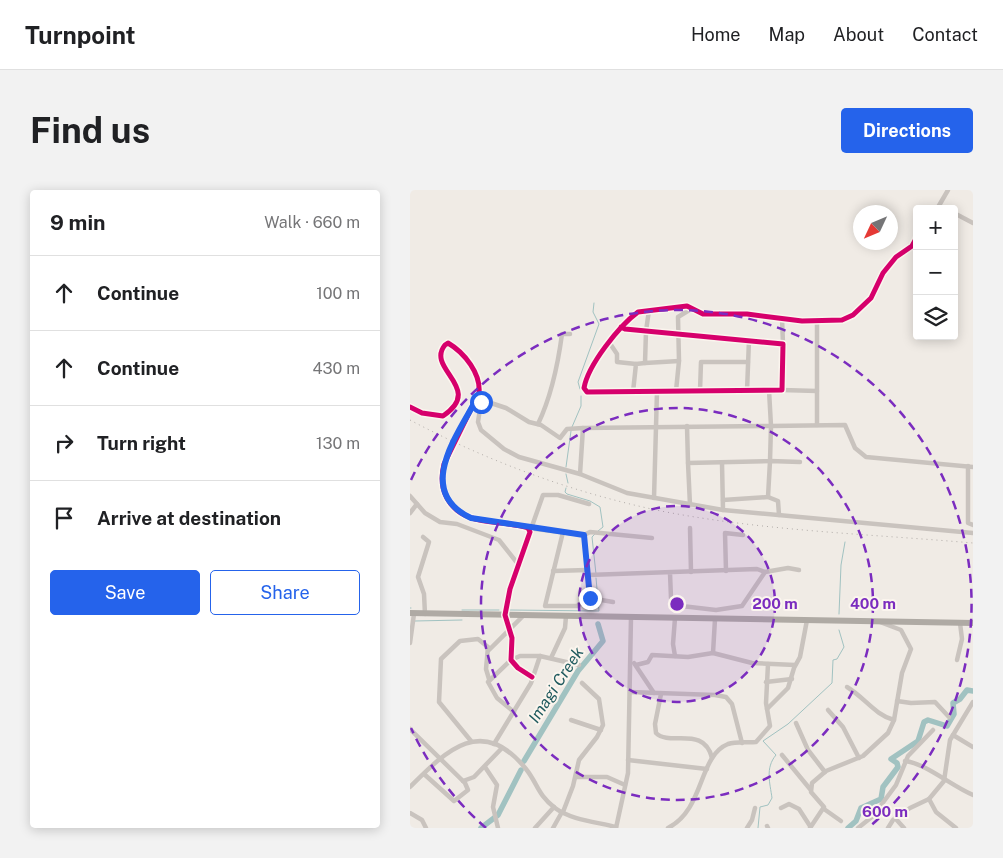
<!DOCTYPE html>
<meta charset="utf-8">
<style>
body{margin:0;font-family:"Public Sans",sans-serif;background:#f2f2f2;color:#202124}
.controls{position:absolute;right:15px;top:15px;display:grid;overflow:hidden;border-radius:5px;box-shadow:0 2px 12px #0003}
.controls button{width:45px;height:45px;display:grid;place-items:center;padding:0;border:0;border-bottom:1px solid #e0e0e0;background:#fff;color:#202124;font:25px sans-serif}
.compass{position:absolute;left:443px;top:15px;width:45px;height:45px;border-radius:50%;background:#fff;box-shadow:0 2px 12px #0003;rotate:226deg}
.stop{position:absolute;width:15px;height:15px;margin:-11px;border:4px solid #2563eb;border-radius:50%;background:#fff}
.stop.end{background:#2563eb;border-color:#fff;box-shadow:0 1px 5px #0008}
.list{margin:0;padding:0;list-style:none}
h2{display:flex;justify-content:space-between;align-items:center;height:65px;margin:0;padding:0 20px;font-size:21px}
h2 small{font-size:16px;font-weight:400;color:#757577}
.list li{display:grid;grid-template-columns:32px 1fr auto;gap:15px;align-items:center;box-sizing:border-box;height:75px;padding:0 20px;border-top:1px solid #e0e0e0}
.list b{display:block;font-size:19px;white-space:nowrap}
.list em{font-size:16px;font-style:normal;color:#757577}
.actions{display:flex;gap:10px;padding:15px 20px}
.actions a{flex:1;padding:11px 0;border:1px solid #2563eb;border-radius:5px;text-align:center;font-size:18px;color:#2563eb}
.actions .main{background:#2563eb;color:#fff}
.icon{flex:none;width:28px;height:28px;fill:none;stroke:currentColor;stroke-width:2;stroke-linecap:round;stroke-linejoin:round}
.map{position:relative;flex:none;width:563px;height:638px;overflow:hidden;border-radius:5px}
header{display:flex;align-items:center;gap:30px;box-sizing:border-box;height:70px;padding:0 25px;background:#fff;border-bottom:1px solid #e0e0e0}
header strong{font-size:24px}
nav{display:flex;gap:28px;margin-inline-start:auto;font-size:18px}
.intro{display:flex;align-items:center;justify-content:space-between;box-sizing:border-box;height:120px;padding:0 30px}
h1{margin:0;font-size:35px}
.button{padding:12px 22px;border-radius:5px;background:#2563eb;color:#fff;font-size:18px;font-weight:700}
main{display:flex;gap:30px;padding:0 30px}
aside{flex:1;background:#fff;border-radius:5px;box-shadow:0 2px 12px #0003}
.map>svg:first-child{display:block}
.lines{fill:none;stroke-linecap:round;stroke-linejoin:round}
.stream{stroke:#a1c2c1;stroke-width:1}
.river{stroke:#a1c2c1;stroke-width:5.5}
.minor{stroke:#c9c3be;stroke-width:4.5}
.highway{stroke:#afaaa4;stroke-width:6}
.rail{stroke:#b1aca8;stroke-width:1;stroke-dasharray:1 4;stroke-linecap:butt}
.minor-bridge{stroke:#c9c3be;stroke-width:4.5}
.cycleway-casing{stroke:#fbf5ee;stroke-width:8}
.cycleway{stroke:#d6006c;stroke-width:5}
.route{stroke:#2563eb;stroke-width:6}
.ring{fill:none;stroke:#7b2cbf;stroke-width:2.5;stroke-dasharray:9 6}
.labels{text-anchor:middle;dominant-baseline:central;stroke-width:4;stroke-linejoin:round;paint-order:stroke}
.water-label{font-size:16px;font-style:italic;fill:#1f5a5e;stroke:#fbf5ee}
.centre{fill:#7b2cbf;stroke:#fbf5ee;stroke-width:2.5}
.ring-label{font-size:15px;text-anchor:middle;font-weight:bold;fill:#7b2cbf;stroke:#fbf5ee;stroke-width:4;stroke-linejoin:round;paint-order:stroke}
</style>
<header>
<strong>Turnpoint</strong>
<nav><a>Home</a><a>Map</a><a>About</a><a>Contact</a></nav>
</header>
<div class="intro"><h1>Find us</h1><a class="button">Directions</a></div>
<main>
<aside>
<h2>9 min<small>Walk · 660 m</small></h2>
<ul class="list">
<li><svg class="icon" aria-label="ahead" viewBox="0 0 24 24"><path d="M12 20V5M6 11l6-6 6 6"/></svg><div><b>Continue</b></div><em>100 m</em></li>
<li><svg class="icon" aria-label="ahead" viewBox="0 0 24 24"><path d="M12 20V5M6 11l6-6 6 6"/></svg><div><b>Continue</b></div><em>430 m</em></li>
<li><svg class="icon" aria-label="right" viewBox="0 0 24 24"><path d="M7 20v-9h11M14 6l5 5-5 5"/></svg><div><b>Turn right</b></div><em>130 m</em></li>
<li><svg class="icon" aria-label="arrive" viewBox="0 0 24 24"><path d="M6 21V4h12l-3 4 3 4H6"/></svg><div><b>Arrive at destination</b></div></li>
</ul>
<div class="actions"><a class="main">Save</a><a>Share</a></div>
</aside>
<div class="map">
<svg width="563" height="638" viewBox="0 0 563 638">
<rect width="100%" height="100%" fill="#f0ebe5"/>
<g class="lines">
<g class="stream">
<path d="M170 199 168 192 189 134 183 122 184 113"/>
<path d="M162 237 171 216V206"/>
<path d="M156 277 161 241"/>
<path d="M156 284 158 293"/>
<path d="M156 298 155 302 157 304 180 311 190 317 193 337 188 341"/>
<path d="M185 344 182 347 186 384"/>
<path d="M0 418H1"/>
<path d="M52 420H89"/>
<path d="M99 420 189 421 186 388"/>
<path d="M429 424 431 375 435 352"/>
<path d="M5 431 52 430"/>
<path d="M348 638 350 617 358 615 362 608C360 593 355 578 366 565L353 551 378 534 422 493 423 470 427 469 434 457 429 440"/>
</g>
<g class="river">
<path d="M114 571 168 481 193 451 188 434"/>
<path d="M71 638 88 625 111 580"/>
<path d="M438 638 446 631 451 618 471 609 473 597 488 577 487 573 481 569 508 551 514 532 518 530 537 536 544 524 543 513 550 509 557 500 563 501"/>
</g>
<g class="minor">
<path d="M527 19 538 0"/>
<path d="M544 23 563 33"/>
<path d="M239 120 236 141 235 173 269 171"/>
<path d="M372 128 373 154"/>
<path d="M211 137 215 139 373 154 372 200 177 202 174 198C178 175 209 136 228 122L277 116 293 124H337L392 131 432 130 443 125 461 108 473 83 486 67 502 56 507 47"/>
<path d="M199 152 207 164V172L226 174"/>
<path d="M359 200 361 236 435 235 445 258 456 267 563 277"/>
<path d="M372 200 407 201V129"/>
<path d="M266 201 269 171 268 127 281 119"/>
<path d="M290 201 291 172H338"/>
<path d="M337 201 339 150"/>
<path d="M407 201V235"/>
<path d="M223 202 226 174 235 173"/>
<path d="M69 209 96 218 119 232 131 235 150 248 157 239 173 238 361 236 360 271 278 273 280 315"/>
<path d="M66 210 71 212 68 232 71 240 94 259 109 267 170 284 217 303 313 320 563 343"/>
<path d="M0 217 12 223 33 226C75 198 15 179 35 155L38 153C55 163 71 184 69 203L46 248"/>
<path d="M128 234C141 207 148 174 152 144H160"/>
<path d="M277 236 278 273"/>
<path d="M42 256C29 284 26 316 61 328 76 334 95 334 111 336L118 338 120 342 100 399 95 425 102 448 101 470 108 478 122 487"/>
<path d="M312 273 313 320"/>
<path d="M558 276V333L563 335"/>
<path d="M170 284 173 238"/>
<path d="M0 306 15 323 30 332 47 334 89 350 108 374"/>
<path d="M358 307 368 311 369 325"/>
<path d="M244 308 247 201"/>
<path d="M313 310 358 307 360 271 390 272"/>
<path d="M0 323 7 314"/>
<path d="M118 338 174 345 180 342 242 348"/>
<path d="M280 338 281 382"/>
<path d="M121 339 133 305H148L179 314"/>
<path d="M153 342 135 416H167L180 408 203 412"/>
<path d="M174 345 180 408"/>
<path d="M13 347 19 352 8 387 14 404 15 424"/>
<path d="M143 381 177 380"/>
<path d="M316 381 315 343 333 345"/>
<path d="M355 382 378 378 389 380"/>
<path d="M178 385 347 379 355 382 332 416 306 420 263 415 261 408 260 383"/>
<path d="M0 453 4 424"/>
<path d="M79 460 114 425"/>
<path d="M303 463 305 429"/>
<path d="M265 466 263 454 265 428"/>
<path d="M141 468 155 438 156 426"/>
<path d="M547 470 552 449 550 433"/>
<path d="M224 473 244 503"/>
<path d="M226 475 238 472 242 465 278 467 303 463 342 473 385 475"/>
<path d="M356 492 382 489"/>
<path d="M437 497C454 507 465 525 484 530"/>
<path d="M220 502 305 505 316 507 322 514 332 553"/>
<path d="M251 504 245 534 246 543C260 557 294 535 302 568"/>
<path d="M487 511 501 513 525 512 539 527"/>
<path d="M357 519 378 498 384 478 390 467 397 430"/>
<path d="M418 520 433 537 449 568"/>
<path d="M104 522 87 508 78 492 101 470 110 466H130L169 475"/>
<path d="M161 530 191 540"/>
<path d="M386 533 398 560 415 582"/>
<path d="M0 539 55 593 58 600 44 611 14 584"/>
<path d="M543 545 563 557"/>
<path d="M61 551 29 512 31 469 50 451 68 449 78 457 76 479 79 489"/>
<path d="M84 554 121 493 130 466"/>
<path d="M372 565 400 599"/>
<path d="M218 570 297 579"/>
<path d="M495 571C515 573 543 597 563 605"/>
<path d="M75 577 87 595 83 617 88 638"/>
<path d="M166 587H197L215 595"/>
<path d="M53 591 64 587 92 558"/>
<path d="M0 597C36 561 72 524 116 579 128 594 127 604 145 618 161 630 187 632 206 637"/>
<path d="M519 609 526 622 546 638"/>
<path d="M371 618 379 614 389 619 400 636"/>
<path d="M414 619 431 631"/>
<path d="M153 622 163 596 169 570 187 547 193 535 189 509 172 493"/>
<path d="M0 623 12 630 16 638"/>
<path d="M485 628 494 638"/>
<path d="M357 636 358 638"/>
<path d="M125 638 144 617"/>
<path d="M143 638 152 622"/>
<path d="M206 638 218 583 221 427"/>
<path d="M258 638C295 619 288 566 318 554 327 551 337 553 346 552L360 536 356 513 358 474"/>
<path d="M337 638 342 630 345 618"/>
<path d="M400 638 414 617 401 602 402 593 416 581 453 566 478 543 484 530 492 483 501 459 491 440 470 432"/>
<path d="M448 638 463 626 486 595 498 566 523 540"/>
<path d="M478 638 483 630 500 618 519 609 534 591 540 550 563 512"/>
</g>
<path class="highway" d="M0 423 563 433"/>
<path class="rail" d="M0 230C79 272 164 303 251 321 354 341 459 344 563 353"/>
<path class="minor-bridge" d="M42 256 46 248"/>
<defs>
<g id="cycleway">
<path d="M211 137 215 139 373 154 372 200 177 202 174 198C178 175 209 136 228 122L277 116 293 124H337L392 131 432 130 443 125 461 108 473 83 486 67 502 56 507 47"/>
<path d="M0 217 12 223 33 226C75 198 15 179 35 155L38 153C55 163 71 184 69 203L34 274C31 286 31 297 37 308 53 338 91 329 118 338L120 342 100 399 95 425 102 448 101 470 108 478 122 487"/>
</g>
</defs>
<use href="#cycleway" class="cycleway-casing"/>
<use href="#cycleway" class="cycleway"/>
</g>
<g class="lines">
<path class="route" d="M71 212 66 210C46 247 5 302 61 328L174 345 180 408"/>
</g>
<circle cx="267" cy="414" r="98" fill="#7b2cbf" fill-opacity=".12"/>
<g class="ring">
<circle cx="267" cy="414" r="98"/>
<circle cx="267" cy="414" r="196"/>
<path d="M76 638A294 294 0 0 1 1 538M1 290A294 294 0 1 1 458 638"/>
</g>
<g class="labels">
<g class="water-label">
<text transform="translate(146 495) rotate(-57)">Imagi Creek</text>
</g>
</g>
<circle cx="267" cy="414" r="8" class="centre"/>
<g class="ring-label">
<text x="365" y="419">200 m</text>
<text x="463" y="419">400 m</text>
<text x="475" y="627">600 m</text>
</g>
</svg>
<div class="controls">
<button>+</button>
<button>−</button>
<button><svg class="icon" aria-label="layers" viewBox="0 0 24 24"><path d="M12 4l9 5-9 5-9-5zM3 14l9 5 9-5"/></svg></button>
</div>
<svg class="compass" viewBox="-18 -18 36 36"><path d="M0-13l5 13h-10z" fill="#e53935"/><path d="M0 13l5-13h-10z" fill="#757577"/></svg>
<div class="stop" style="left:71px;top:212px"></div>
<div class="stop end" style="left:180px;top:408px"></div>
</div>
</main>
